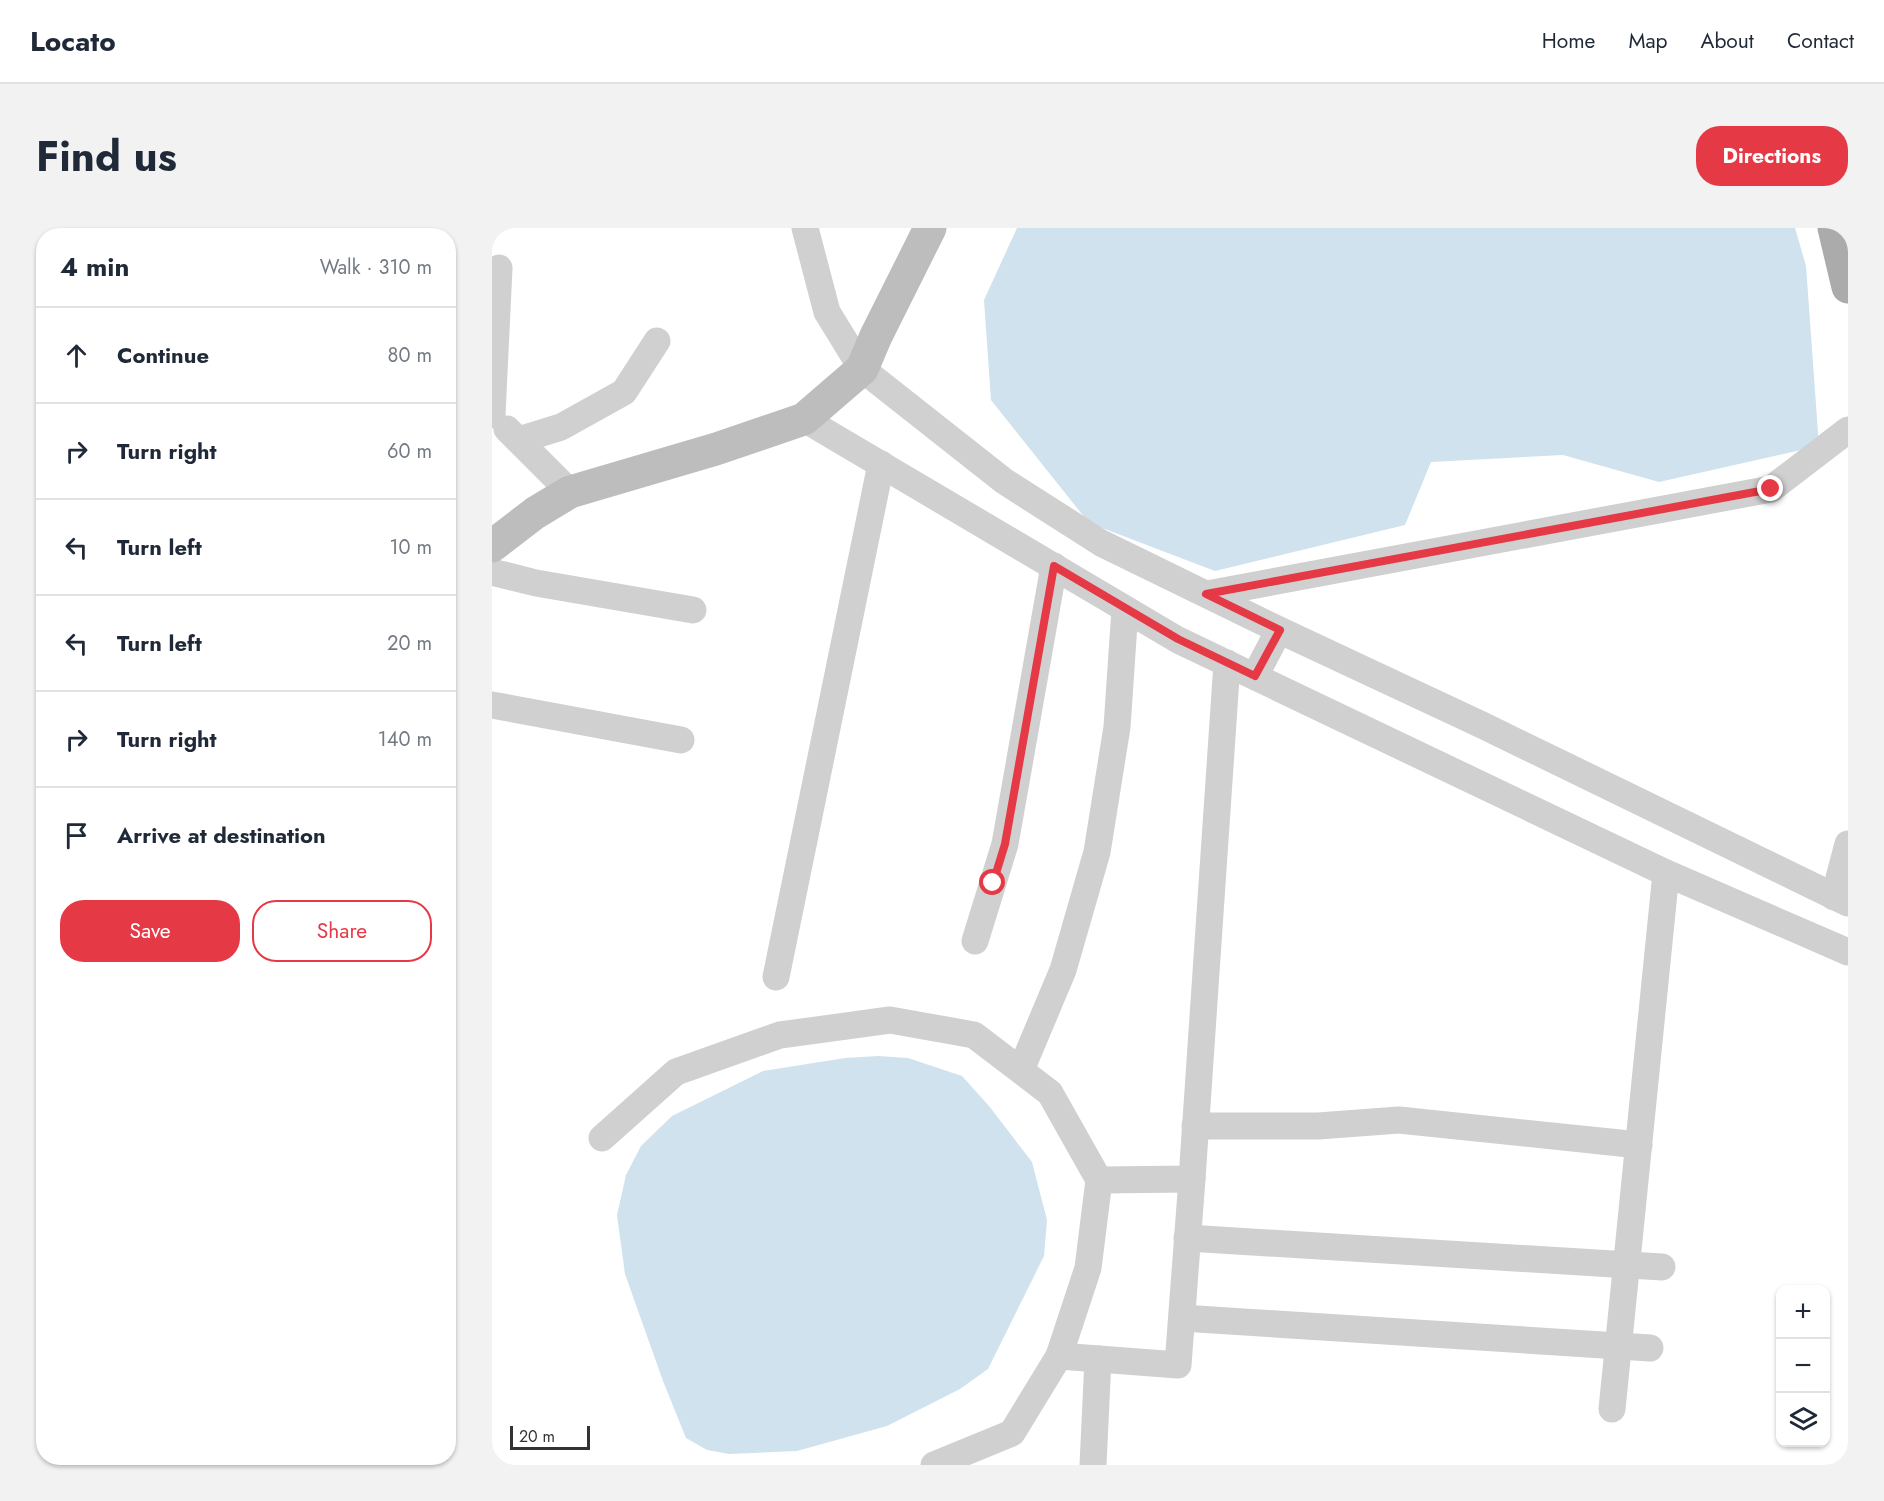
<!DOCTYPE html>
<meta charset="utf-8">
<style>
body{margin:0;font-family:Jost,sans-serif;background:#f2f2f3;color:#1f2937}
.controls{position:absolute;right:18px;bottom:18px;display:grid;overflow:hidden;border-radius:12px;box-shadow:0 2px 4px #0004}
.controls button{width:54px;height:54px;display:grid;place-items:center;padding:0;border:0;border-bottom:2px solid #e0e1e3;background:#fff;color:#1f2937;font:30px sans-serif}
.scale{position:absolute;left:18px;bottom:15px;width:80px;box-sizing:border-box;padding-left:6px;border:3px solid #333;border-top:0;font-size:16px;line-height:21px;white-space:nowrap;color:#333;-webkit-text-stroke:4px #fff;paint-order:stroke}
.stop{position:absolute;width:18px;height:18px;margin:-14px;border:4px solid #e63946;border-radius:50%;background:#fff}
.stop.end{background:#e63946;border-color:#fff;box-shadow:0 2px 6px #0008}
.list{margin:0;padding:0;list-style:none}
h2{display:flex;justify-content:space-between;align-items:center;height:78px;margin:0;padding:0 24px;font-size:26px}
h2 small{font-size:20px;font-weight:400;color:#747a83}
.list li{display:grid;grid-template-columns:39px 1fr auto;gap:18px;align-items:center;box-sizing:border-box;height:96px;padding:0 24px;border-top:2px solid #e0e1e3}
.list b{display:block;font-size:22px;white-space:nowrap}
.list em{font-size:20px;font-style:normal;color:#747a83}
.actions{display:flex;gap:12px;padding:18px 24px}
.actions a{flex:1;padding:14px 0;border:2px solid #e63946;border-radius:24px;text-align:center;font-size:21px;color:#e63946}
.actions .main{background:#e63946;color:#fff}
.icon{flex:none;width:33px;height:33px;fill:none;stroke:currentColor;stroke-width:2;stroke-linecap:round;stroke-linejoin:round}
.map{position:relative;flex:none;width:1356px;height:1237px;overflow:hidden;border-radius:24px}
header{display:flex;align-items:center;gap:36px;box-sizing:border-box;height:84px;padding:0 30px;background:#fff;border-bottom:2px solid #e0e1e3}
header strong{font-size:28px}
nav{display:flex;gap:33px;margin-inline-start:auto;font-size:21px}
.intro{display:flex;align-items:center;justify-content:space-between;box-sizing:border-box;height:144px;padding:0 36px}
h1{margin:0;font-size:42px}
.button{padding:15px 27px;border-radius:24px;background:#e63946;color:#fff;font-size:21px;font-weight:700}
main{display:flex;gap:36px;padding:0 36px}
aside{flex:1;background:#fff;border-radius:24px;box-shadow:0 2px 4px #0004}
.map>svg:first-child{display:block}
.water{fill:#cfe2ee}
.lines{fill:none;stroke-linecap:round;stroke-linejoin:round}
.street{stroke:#d0d0d0;stroke-width:27}
.secondary{stroke:#bdbdbd;stroke-width:33}
.primary{stroke:#ababab;stroke-width:33}
.route{stroke:#e63946;stroke-width:8}
</style>
<header>
<strong>Locato</strong>
<nav><a>Home</a><a>Map</a><a>About</a><a>Contact</a></nav>
</header>
<div class="intro"><h1>Find us</h1><a class="button">Directions</a></div>
<main>
<aside>
<h2>4 min<small>Walk · 310 m</small></h2>
<ul class="list">
<li><svg class="icon" aria-label="ahead" viewBox="0 0 24 24"><path d="M12 20V5M6 11l6-6 6 6"/></svg><div><b>Continue</b></div><em>80 m</em></li>
<li><svg class="icon" aria-label="right" viewBox="0 0 24 24"><path d="M7 20v-9h11M14 6l5 5-5 5"/></svg><div><b>Turn right</b></div><em>60 m</em></li>
<li><svg class="icon" aria-label="left" viewBox="0 0 24 24"><path d="M17 20v-9H6M10 6l-5 5 5 5"/></svg><div><b>Turn left</b></div><em>10 m</em></li>
<li><svg class="icon" aria-label="left" viewBox="0 0 24 24"><path d="M17 20v-9H6M10 6l-5 5 5 5"/></svg><div><b>Turn left</b></div><em>20 m</em></li>
<li><svg class="icon" aria-label="right" viewBox="0 0 24 24"><path d="M7 20v-9h11M14 6l5 5-5 5"/></svg><div><b>Turn right</b></div><em>140 m</em></li>
<li><svg class="icon" aria-label="arrive" viewBox="0 0 24 24"><path d="M6 21V4h12l-3 4 3 4H6"/></svg><div><b>Arrive at destination</b></div></li>
</ul>
<div class="actions"><a class="main">Save</a><a>Share</a></div>
</aside>
<div class="map">
<svg width="1356" height="1237" viewBox="0 0 1356 1237">
<rect width="100%" height="100%" fill="#fff"/>
<g class="water">
<path d="M525 0H1303L1314 38 1327 218 1167 254 1071 227 939 234 913 297 723 343 597 295 499 172 492 72Z"/>
<path d="M386 828 416 830 470 848 497 878 540 934 555 992 552 1028 496 1141 468 1161 395 1198 305 1223 237 1226 215 1222 194 1210 171 1153 133 1046 125 987 134 947 149 918 180 888 271 843 353 830Z"/>
</g>
<g class="lines">
<g class="street">
<path d="M313 0 335 84 370 141 512 253 609 315 787 402 990 497 1356 675"/>
<path d="M0 187 7 40"/>
<path d="M312 191 686 412 1174 645 1356 724"/>
<path d="M15 201 78 264"/>
<path d="M27 212 69 199 132 164 165 113"/>
<path d="M0 344 44 355 201 382"/>
<path d="M715 366 1279 261 1356 202"/>
<path d="M763 448 787 402"/>
<path d="M0 477 189 512"/>
<path d="M1342 669 1356 616"/>
<path d="M483 713 513 616 562 338"/>
<path d="M284 749 389 236"/>
<path d="M529 842 571 742 605 624 625 499 633 381"/>
<path d="M703 898H826L907 892 1147 917"/>
<path d="M110 910 184 844 288 807 398 792 482 807 558 865 607 952 596 1040 567 1128 520 1205 442 1237"/>
<path d="M607 952 700 951 735 435"/>
<path d="M695 1010 1170 1039"/>
<path d="M690 1090 1158 1120"/>
<path d="M567 1128 686 1137 700 951"/>
<path d="M1120 1181 1174 645"/>
<path d="M601 1237 606 1131"/>
</g>
<path class="secondary" d="M0 318 43 285 78 264 224 221 312 191 370 141 384 108 438 0"/>
<path class="primary" d="M1342 0 1356 59"/>
</g>
<g class="lines">
<path class="route" d="M501 655 513 616 562 338 686 411 763 448 788 402 714 366 1279 261"/>
</g>
</svg>
<div class="controls">
<button>+</button>
<button>−</button>
<button><svg class="icon" aria-label="layers" viewBox="0 0 24 24"><path d="M12 4l9 5-9 5-9-5zM3 14l9 5 9-5"/></svg></button>
</div>
<div class="scale">20 m</div>
<div class="stop" style="left:501px;top:655px"></div>
<div class="stop end" style="left:1279px;top:261px"></div>
</div>
</main>
